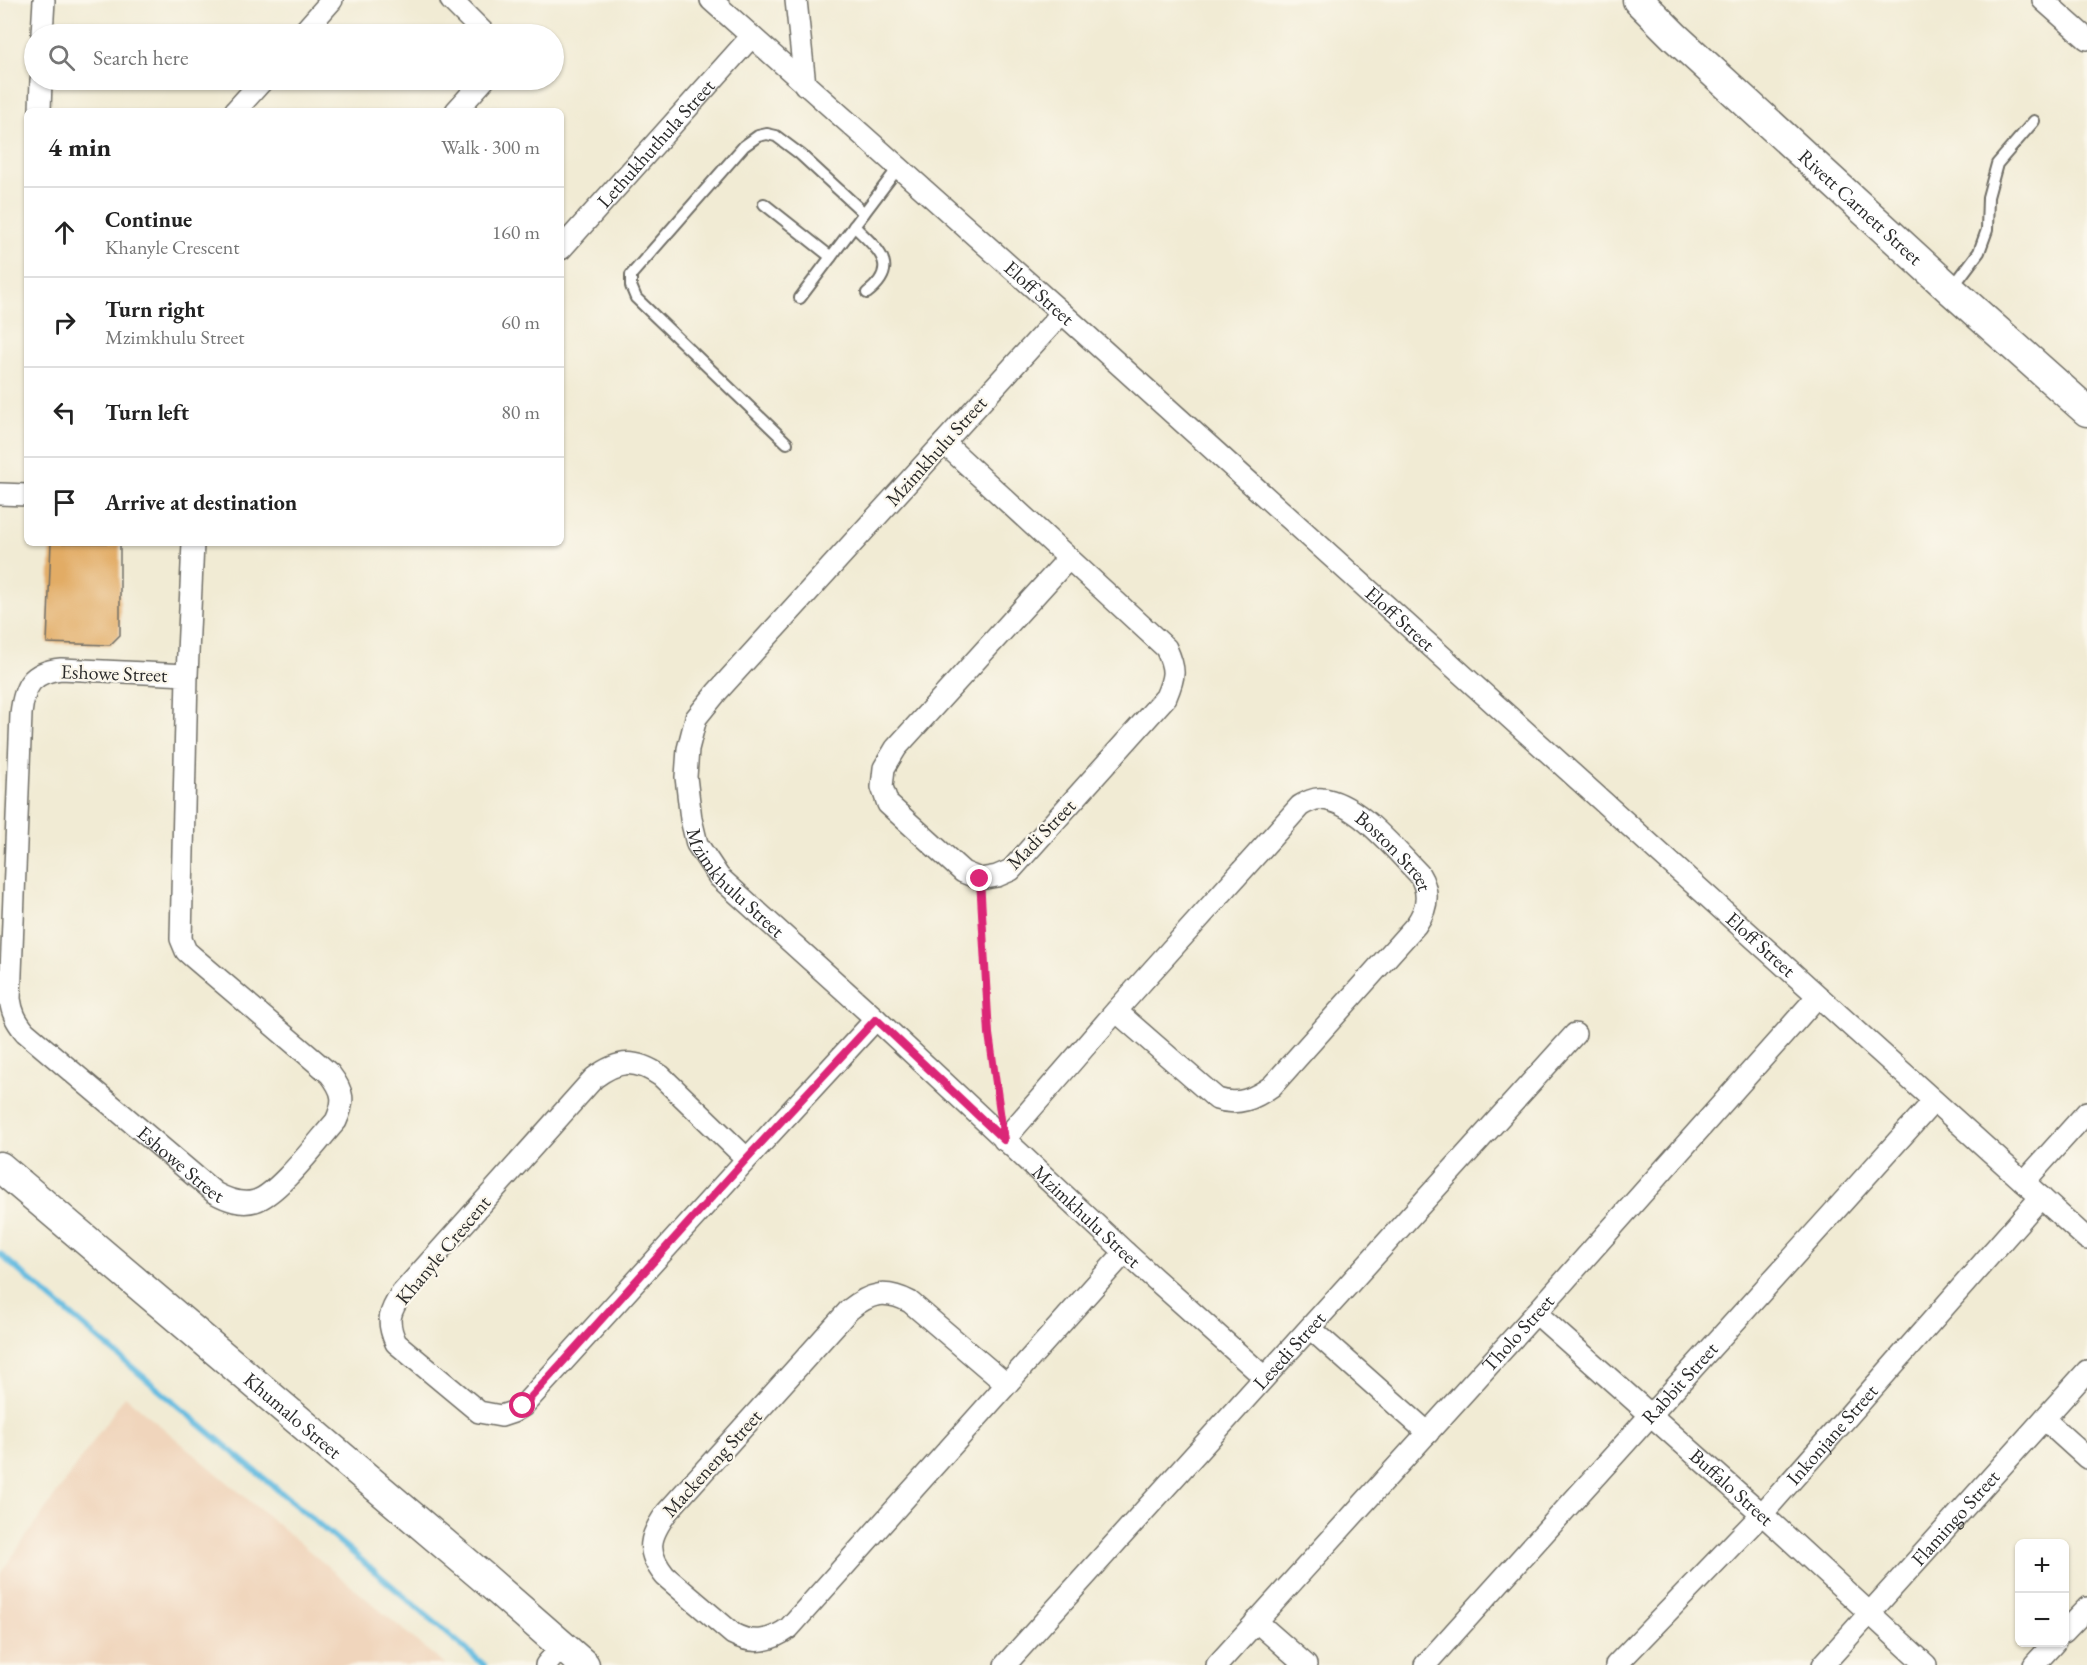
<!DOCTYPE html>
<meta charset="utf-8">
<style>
body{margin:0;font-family:"EB Garamond",serif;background:#f6f6f6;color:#222}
.controls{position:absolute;right:18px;bottom:18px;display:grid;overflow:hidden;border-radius:9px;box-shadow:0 2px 4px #0004}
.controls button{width:54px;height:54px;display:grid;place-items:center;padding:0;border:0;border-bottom:2px solid #e0e0e0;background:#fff;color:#222;font:30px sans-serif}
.stop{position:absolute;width:18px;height:18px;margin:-14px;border:4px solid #db2777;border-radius:50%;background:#fff}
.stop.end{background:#db2777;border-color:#fff;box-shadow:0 2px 6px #0008}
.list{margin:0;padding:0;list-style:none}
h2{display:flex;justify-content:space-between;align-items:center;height:78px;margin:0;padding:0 24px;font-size:26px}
h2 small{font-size:20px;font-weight:400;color:#767676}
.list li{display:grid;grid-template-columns:39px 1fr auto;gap:18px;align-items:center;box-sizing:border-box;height:90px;padding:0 24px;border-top:2px solid #e0e0e0}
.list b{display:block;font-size:22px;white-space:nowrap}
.list p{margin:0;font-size:20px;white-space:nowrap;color:#767676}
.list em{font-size:20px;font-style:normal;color:#767676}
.icon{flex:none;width:33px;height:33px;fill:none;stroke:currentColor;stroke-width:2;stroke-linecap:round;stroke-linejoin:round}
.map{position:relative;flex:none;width:2087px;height:1665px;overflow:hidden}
.search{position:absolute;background:#fff;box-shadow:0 2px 4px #0004;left:24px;top:24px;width:540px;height:66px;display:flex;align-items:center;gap:15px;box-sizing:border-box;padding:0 21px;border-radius:33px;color:#767676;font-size:22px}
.panel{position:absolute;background:#fff;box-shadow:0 2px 4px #0004;left:24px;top:108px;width:540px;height:438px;border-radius:9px}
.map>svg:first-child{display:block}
.built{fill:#f0d5bc}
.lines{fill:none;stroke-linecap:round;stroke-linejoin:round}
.stream{stroke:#63bbe0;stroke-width:6}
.building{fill:#e2ac65}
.lane-casing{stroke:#706e66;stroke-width:14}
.street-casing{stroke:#706e66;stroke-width:24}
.secondary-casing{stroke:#706e66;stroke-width:33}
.path{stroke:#706e66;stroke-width:4;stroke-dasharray:1.5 4.5;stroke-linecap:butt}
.lane{stroke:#fff;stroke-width:10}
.street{stroke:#fff;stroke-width:21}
.secondary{stroke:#fff;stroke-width:30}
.route{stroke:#db2777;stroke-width:8}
.labels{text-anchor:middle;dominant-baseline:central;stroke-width:4.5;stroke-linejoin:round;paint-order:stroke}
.street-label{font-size:20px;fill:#2b2b2b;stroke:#fbf7ec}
</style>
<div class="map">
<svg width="2087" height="1665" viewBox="0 0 2087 1665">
<rect width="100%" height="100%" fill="#fbf7ec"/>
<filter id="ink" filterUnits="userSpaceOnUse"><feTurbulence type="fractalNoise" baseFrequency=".0167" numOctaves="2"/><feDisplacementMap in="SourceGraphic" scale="12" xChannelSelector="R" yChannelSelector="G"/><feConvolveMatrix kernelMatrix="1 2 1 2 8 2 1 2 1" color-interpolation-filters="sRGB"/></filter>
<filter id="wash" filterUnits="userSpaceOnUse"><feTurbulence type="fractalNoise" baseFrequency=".008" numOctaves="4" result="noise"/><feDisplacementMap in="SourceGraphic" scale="24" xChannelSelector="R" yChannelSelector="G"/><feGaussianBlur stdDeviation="1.35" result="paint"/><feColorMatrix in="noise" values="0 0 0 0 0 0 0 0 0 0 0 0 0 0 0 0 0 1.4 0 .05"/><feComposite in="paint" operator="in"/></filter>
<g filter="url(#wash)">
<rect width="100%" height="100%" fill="#f1ebd4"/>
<path class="built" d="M125 1396 445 1665H0V1574Z"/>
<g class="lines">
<path class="stream" d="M0 1254C159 1393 324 1526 484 1665"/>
</g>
<g id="blocks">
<path class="building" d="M51 543H120V635L110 645 47 643Z"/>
</g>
</g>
<g filter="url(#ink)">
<use href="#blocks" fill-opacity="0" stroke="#706e66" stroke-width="1.5"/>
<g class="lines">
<defs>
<g id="lane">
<path d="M764 204 831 257"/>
<path d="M854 226C877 249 902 266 867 293"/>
<path d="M1952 288 1979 252 1987 230 1988 197 1997 164 2034 121"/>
<path d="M800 298 898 168"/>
<path d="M787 443 636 298 631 286V275L744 146 758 136 767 134 776 136 800 154 864 213"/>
</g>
<g id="street">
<path d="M451 0 485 34"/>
<path id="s1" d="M711 0 1062 313 2087 1239"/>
<path d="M796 0 805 85"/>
<path d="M2043 0 2087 39"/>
<path d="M42 34 44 0"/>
<path d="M302 34 332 0"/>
<path d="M40 111 41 80"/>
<path d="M235 111 263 80"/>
<path d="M456 111 484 80"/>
<path id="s2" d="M561 249 751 37"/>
<path id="s3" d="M1062 313 717 692 696 718 688 749 686 777 691 819 697 844 719 877 876 1019 1125 1252 1264 1377"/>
<path d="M944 443 1166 648C1176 670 1175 676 1166 697L1011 870 997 876 980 879 963 872 888 804 882 787 884 768 896 748 1069 558"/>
<path d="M0 494 27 495"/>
<path id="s4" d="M187 675 61 669C31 672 24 686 21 714L10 999C12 1013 16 1021 25 1032L215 1193C228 1200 241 1205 255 1201 278 1195 318 1141 336 1121 345 1101 344 1092 330 1074L194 958 186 951 181 939 187 675 193 543"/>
<path id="s5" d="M1004 1140 1116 1011 1300 806C1307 802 1314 798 1322 799 1357 802 1395 850 1419 874 1430 892 1428 908 1416 925L1272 1086C1254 1099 1238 1106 1217 1099L1116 1011"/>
<path d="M747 1159 661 1076C636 1059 619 1059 594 1078L402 1293C389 1312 386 1321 396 1343L479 1412 501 1416 513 1412 523 1406 747 1159 876 1019"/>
<path d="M2024 1182 2087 1112"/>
<path id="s6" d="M1536 1313 1762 1514 1926 1665"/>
<path d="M1310 1328 1428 1433"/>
<path d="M1006 1384 910 1302C885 1289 870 1293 849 1310L667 1512C649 1537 645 1551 665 1576L733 1634C754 1645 771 1641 789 1628L1125 1252"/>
<path d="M2045 1420 2087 1458"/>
<path d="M1256 1621 1306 1665"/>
<path d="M2064 1632 2087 1608"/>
<path d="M546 1665 562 1646"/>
<path id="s7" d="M1005 1665 1575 1034"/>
<path id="s8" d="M1217 1665 1536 1313 1817 997"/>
<path id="s9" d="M1425 1665 1933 1102"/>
<path id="s10" d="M1616 1665 1762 1514 2041 1197"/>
<path id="s11" d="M1823 1665 2087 1371"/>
<path d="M2034 1665 2055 1642"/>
</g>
<g id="secondary">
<path id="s12" d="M1638 0 1675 37 1951 290 2087 411"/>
<path id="s13" d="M0 1167 482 1576 584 1665"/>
</g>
</defs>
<use href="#lane" class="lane-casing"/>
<use href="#street" class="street-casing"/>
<use href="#secondary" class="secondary-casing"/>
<path class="path" d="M981 898 989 1034 999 1105"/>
<use href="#lane" class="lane"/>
<use href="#street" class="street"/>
<use href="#secondary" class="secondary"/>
</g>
</g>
<g class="lines" filter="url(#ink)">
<path class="route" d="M523 1406 747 1158 876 1019 1004 1140 989 1034 980 879"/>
</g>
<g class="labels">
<g class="street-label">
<text stroke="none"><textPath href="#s2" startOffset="142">Lethukhuthula Street</textPath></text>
<text stroke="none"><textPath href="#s12" startOffset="304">Rivett Carnett Street</textPath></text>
<text stroke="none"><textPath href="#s1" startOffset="440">Eloff Street</textPath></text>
<text transform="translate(936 451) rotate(-48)">Mzimkhulu Street</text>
<text stroke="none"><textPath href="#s1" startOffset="926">Eloff Street</textPath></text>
<text transform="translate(114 673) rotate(2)">Eshowe Street</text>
<text transform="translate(1041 834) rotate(-46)">Madi Street</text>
<text stroke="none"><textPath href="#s5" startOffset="561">Boston Street</textPath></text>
<text stroke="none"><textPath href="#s3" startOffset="728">Mzimkhulu Street</textPath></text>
<text stroke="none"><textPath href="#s1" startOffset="1412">Eloff Street</textPath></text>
<text stroke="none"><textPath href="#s4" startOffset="720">Eshowe Street</textPath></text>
<text stroke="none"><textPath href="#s3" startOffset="1214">Mzimkhulu Street</textPath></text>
<text transform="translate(443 1250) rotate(-50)">Khanyle Crescent</text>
<text stroke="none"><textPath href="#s8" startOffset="448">Tholo Street</textPath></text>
<text stroke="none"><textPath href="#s7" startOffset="424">Lesedi Street</textPath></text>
<text stroke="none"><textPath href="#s9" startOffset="380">Rabbit Street</textPath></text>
<text stroke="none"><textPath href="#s13" startOffset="384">Khumalo Street</textPath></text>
<text stroke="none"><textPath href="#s10" startOffset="316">Inkonjane Street</textPath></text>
<text transform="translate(712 1463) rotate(-48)">Mackeneng Street</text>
<text stroke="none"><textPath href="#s6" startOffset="262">Buffalo Street</textPath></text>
<text stroke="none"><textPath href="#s11" startOffset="198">Flamingo Street</textPath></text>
</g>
</g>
</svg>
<div class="controls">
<button>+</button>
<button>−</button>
</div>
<div class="stop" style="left:523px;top:1406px"></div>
<div class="stop end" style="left:980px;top:879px"></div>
<div class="search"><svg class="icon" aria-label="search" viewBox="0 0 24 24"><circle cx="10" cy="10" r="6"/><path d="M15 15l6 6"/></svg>Search here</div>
<section class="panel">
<h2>4 min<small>Walk · 300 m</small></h2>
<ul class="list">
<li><svg class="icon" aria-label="ahead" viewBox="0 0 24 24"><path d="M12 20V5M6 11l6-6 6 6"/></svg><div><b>Continue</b><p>Khanyle Crescent</p></div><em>160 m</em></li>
<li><svg class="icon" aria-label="right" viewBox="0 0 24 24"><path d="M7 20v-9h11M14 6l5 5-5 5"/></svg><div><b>Turn right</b><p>Mzimkhulu Street</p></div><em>60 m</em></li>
<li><svg class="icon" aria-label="left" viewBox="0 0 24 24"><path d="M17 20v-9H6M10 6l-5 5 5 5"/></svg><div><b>Turn left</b></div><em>80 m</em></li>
<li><svg class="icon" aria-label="arrive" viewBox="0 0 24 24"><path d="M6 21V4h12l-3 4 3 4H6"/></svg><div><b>Arrive at destination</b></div></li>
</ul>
</section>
</div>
